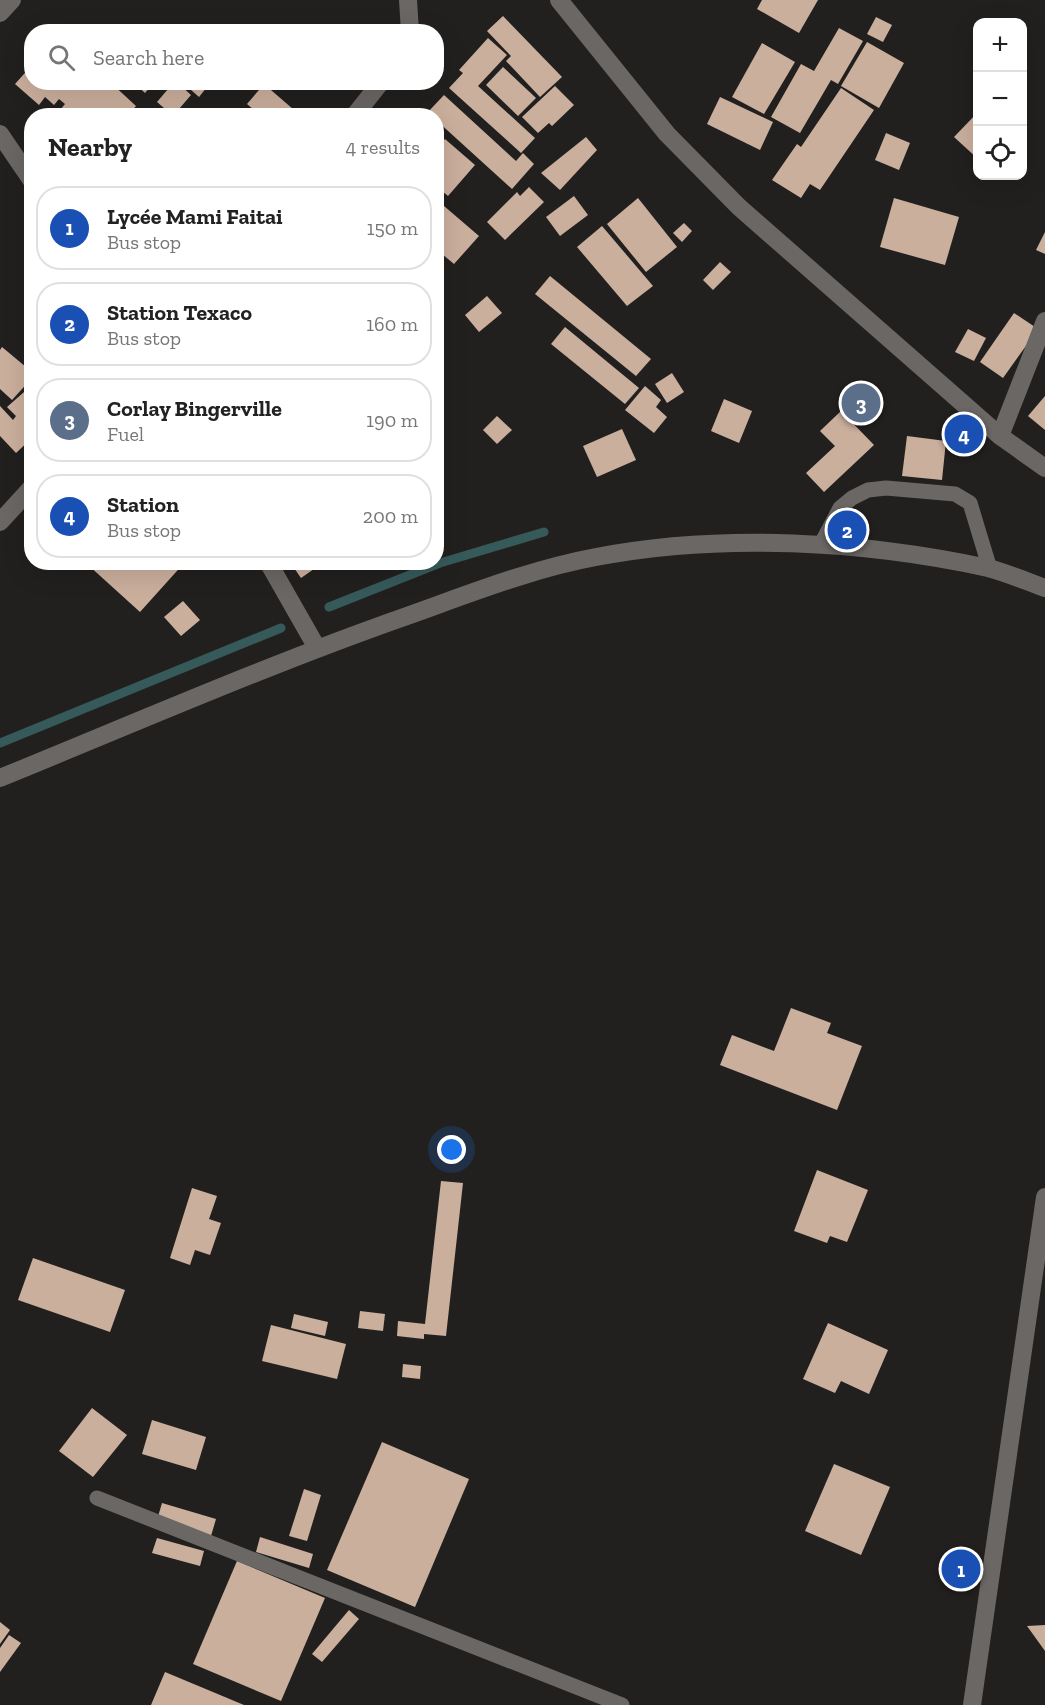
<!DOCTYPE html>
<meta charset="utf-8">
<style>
body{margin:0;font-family:"Zilla Slab",serif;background:#f2f2f2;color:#222}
.controls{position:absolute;right:18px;top:18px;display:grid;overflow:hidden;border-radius:12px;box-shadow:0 6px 24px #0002}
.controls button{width:54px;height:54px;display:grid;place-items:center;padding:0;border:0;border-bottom:2px solid #e0e0e0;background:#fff;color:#222;font:30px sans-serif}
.you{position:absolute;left:452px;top:1150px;width:21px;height:21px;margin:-15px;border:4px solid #fff;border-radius:50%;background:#1a73e8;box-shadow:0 0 0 9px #1a73e833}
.badge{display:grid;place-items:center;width:39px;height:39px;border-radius:50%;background:#b45309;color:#fff;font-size:20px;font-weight:700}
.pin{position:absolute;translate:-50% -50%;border:3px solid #fff;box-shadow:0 2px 6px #0006}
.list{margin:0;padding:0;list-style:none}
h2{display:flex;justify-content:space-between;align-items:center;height:78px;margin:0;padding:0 24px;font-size:26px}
h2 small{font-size:20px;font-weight:400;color:#767676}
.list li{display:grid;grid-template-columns:39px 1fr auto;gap:18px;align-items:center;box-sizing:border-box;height:84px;margin:0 12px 12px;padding:0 12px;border:2px solid #e0e0e0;border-radius:24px}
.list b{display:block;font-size:22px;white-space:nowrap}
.list p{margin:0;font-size:20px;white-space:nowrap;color:#767676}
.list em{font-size:20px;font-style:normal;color:#767676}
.icon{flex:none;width:33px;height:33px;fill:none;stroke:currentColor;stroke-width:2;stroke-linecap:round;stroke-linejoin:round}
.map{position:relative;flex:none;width:1045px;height:1705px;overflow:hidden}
.search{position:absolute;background:#fff;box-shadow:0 6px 24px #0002;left:24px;top:24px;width:420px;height:66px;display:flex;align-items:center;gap:15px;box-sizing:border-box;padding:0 21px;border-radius:24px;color:#767676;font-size:22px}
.panel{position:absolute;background:#fff;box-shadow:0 6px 24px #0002;left:24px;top:108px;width:420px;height:462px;border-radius:24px}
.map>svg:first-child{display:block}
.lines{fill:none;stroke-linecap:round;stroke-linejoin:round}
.stream{stroke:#365a5a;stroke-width:9}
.building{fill:#cbaf9d}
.lane{stroke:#6a6765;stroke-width:15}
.street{stroke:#6a6765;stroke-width:18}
.secondary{stroke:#6a6765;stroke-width:18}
</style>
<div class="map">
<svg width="1045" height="1705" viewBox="0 0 1045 1705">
<rect width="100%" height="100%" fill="#22201e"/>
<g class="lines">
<g class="stream">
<path d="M329 607 440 563 544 532"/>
<path d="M0 743 281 628"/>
</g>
</g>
<g class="building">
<path d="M762 0H818L799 33 757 9Z"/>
<path d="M503 16 562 77 540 97 506 61 511 56 487 31Z"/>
<path d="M876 17 892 25 883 42 867 34Z"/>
<path d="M839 28 863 41 838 84 831 80 800 133 771 117 801 64 814 71Z"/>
<path d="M488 38 507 55 478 86 535 138 521 153 449 88 463 73 459 70Z"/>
<path d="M867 42 904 63 879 108 841 86Z"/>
<path d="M762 43 795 62 764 114 732 97Z"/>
<path d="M32 65V82H110L136 106 128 116H55L65 104 59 99 54 105 45 97 39 105 15 84Z"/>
<path d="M503 67 536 98 518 116 486 85Z"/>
<path d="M133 82H154L145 93Z"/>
<path d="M174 82H177L191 95 173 116H157L164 108 157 102Z"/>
<path d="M182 82H211L199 97Z"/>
<path d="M264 84 301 116H261L247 104Z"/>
<path d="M555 86 574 105 552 126 549 123 538 133 522 117Z"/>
<path d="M841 88 874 110 820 190 810 184 801 198 772 180 797 144 801 147Z"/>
<path d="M444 95 516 161 523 153 534 164 512 189 436 120V116H431L428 112Z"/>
<path d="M720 97 773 122 760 150 707 124Z"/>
<path d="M978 112V159L954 137Z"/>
<path d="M886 133 910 143 899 170 875 160Z"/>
<path d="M586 137 597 150 560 190 541 173Z"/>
<path d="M445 139 475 165 448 196 436 186V149Z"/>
<path d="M529 187 544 202 505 240 487 222 517 192 520 196Z"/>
<path d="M574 196 588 215 560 236 546 217Z"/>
<path d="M638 198 677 247 646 272 607 224Z"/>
<path d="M894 198 959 217 945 265 880 247Z"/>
<path d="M444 206 479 236 454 264 436 249V215Z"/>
<path d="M684 223 692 231 682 242 673 233Z"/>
<path d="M602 226 653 286 627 306 577 247Z"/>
<path d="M1045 232V254L1036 250Z"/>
<path d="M720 262 731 272 713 290 703 280Z"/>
<path d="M550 276 651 359 636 376 535 294Z"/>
<path d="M487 296 502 313 479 332 465 315Z"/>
<path d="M1014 313 1038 329 1003 378 980 362Z"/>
<path d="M565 327 639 388 625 404 551 344Z"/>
<path d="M968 329 986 338 974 361 955 352Z"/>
<path d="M2 347 32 372V378L12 400 0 389V350Z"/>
<path d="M672 373 684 392 667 403 655 384Z"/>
<path d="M32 385V438L16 453 0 436V406L13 420 16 416 7 407Z"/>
<path d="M645 386 661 400 656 407 667 417 654 433 625 410Z"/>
<path d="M1045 396V430L1028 416Z"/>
<path d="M724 399 752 411 739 443 711 431Z"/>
<path d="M841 411 874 445 824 492 806 473 835 446 820 431Z"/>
<path d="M497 416 512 430 497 444 483 430Z"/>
<path d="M622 429 636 460 597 477 583 446Z"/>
<path d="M907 436 946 441 942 480 902 476Z"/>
<path d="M89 562H185L140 612 87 564Z"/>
<path d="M290 562H324L301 578Z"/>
<path d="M183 601 200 620 181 636 164 617Z"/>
<path d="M791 1008 831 1023 827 1033 862 1046 837 1110 720 1065 732 1035 774 1051Z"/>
<path d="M817 1170 868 1190 847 1242 830 1236 827 1243 794 1231Z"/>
<path d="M441 1181 463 1183 446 1336 424 1334V1339L397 1336 398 1321 425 1324Z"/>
<path d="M192 1188 217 1196 209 1219 221 1223 210 1255 195 1250 190 1265 170 1258Z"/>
<path d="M33 1258 125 1290 110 1332 18 1300Z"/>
<path d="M360 1311 385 1314 383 1331 358 1328Z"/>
<path d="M294 1314 328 1322 325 1336 291 1328Z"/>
<path d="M828 1323 888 1350 869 1394 841 1381 835 1393 803 1379Z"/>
<path d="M271 1325 346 1344 337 1379 262 1361Z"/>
<path d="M403 1364 421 1366 420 1379 402 1377Z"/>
<path d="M92 1408 127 1435 93 1477 59 1451Z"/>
<path d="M152 1420 206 1437 196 1470 142 1454Z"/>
<path d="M382 1442 469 1479 415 1607 327 1570Z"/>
<path d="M834 1464 890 1487 861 1555 805 1531Z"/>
<path d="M304 1489 321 1495 307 1541 289 1536Z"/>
<path d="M162 1503 216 1519 211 1536 157 1520Z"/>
<path d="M260 1537 313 1554 309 1568 256 1552Z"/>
<path d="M157 1538 204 1551 200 1566 152 1553Z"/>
<path d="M237 1561 325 1598 281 1701 193 1664Z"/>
<path d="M349 1610 359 1619 322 1662 312 1654Z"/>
<path d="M0 1622 10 1630 0 1644Z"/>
<path d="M1045 1625V1651L1027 1626Z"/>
<path d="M9 1635 21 1643 0 1672V1648Z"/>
<path d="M165 1672 244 1705H151Z"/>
</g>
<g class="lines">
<g class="lane">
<path d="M821 544 840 508 852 498 868 490 886 488 955 494 970 503 990 569"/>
<path d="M97 1498 622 1705"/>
</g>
<g class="street">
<path d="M408 0 410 32"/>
<path d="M0 13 12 0"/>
<path d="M354 116 381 82"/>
<path d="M0 134 32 181"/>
<path d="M1000 436 1045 321"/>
<path d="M0 522 32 487"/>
<path d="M268 562 317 648"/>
<path d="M972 1705 1045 1197"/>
</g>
<g class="secondary">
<path d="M559 0 667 134 739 207 1000 436 1045 468"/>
<path d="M0 778C135 723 270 664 407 616 469 594 531 569 596 557 721 533 864 541 988 568 1007 573 1026 581 1045 588"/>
</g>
</g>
</svg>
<div class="controls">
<button>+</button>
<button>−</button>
<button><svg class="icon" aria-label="locate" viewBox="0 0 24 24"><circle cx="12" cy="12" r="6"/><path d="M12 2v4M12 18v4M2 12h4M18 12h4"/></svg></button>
</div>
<div class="you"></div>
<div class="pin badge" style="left:961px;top:1569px;background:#1a4fb4">1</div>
<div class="pin badge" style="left:847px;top:530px;background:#1a4fb4">2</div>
<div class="pin badge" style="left:861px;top:403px;background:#5c6f8a">3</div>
<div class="pin badge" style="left:964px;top:434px;background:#1a4fb4">4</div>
<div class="search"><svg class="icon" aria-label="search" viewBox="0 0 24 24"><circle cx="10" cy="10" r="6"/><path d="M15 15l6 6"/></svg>Search here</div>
<section class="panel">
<h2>Nearby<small>4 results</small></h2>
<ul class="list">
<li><span class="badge" style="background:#1a4fb4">1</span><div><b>Lycée Mami Faitai</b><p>Bus stop</p></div><em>150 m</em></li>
<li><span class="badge" style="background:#1a4fb4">2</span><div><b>Station Texaco</b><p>Bus stop</p></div><em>160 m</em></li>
<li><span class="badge" style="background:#5c6f8a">3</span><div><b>Corlay Bingerville</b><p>Fuel</p></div><em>190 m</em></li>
<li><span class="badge" style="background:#1a4fb4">4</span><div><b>Station</b><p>Bus stop</p></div><em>200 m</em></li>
</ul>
</section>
</div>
